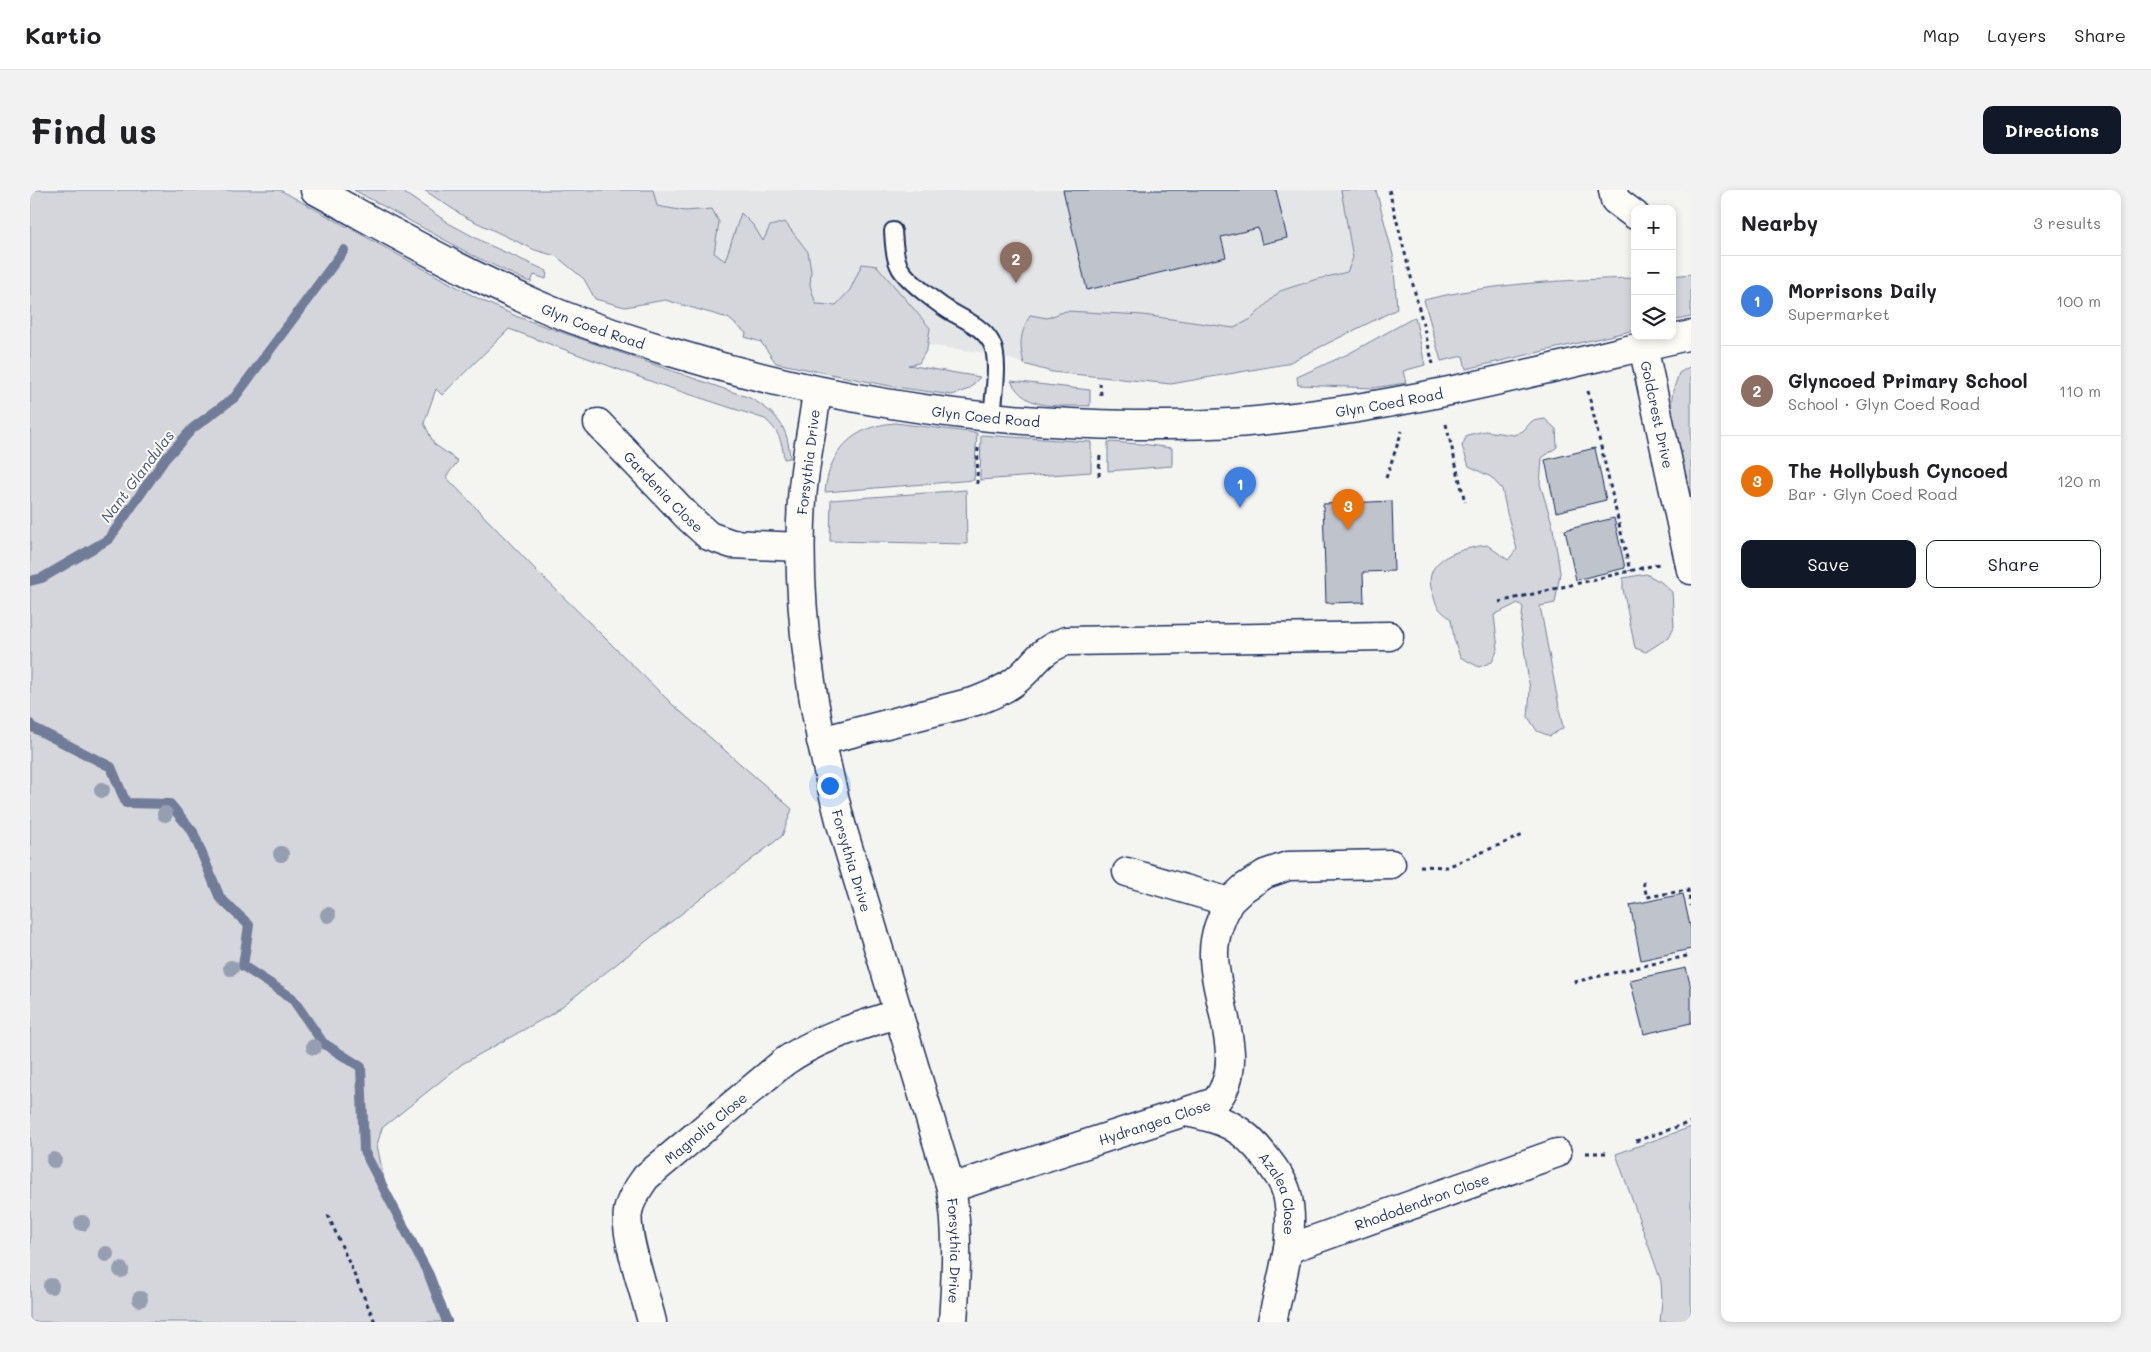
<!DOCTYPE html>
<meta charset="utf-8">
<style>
body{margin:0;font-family:Mali,sans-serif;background:#f2f2f2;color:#202124}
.controls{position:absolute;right:15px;top:15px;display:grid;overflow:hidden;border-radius:10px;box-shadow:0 2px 8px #0003}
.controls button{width:45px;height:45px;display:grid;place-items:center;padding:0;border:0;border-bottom:1px solid #e0e0e0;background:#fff;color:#202124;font:25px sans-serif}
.you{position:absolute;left:799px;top:595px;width:18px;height:18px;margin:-12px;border:4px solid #fff;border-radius:50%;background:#1a73e8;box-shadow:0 0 0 8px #1a73e833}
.badge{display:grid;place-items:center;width:32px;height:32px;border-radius:50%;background:#111827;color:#fff;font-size:16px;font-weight:700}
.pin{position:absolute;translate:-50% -41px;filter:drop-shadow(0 1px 2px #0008)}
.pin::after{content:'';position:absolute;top:26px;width:18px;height:15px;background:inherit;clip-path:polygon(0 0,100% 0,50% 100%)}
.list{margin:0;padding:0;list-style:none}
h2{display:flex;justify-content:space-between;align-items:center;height:65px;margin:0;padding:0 20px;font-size:21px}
h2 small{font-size:16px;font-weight:400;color:#757577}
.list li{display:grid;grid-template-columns:32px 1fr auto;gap:15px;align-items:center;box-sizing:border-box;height:90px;padding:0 20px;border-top:1px solid #e0e0e0}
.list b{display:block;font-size:19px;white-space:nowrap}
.list p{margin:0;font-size:16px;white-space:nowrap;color:#757577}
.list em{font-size:16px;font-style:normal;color:#757577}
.actions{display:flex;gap:10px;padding:15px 20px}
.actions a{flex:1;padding:11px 0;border:1px solid #111827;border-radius:10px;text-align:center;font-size:18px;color:#111827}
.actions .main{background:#111827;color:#fff}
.icon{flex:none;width:28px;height:28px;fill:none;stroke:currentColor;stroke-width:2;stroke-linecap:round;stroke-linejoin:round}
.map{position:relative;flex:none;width:1661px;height:1132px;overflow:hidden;border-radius:10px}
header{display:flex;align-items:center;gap:30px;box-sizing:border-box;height:70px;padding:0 25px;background:#fff;border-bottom:1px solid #e0e0e0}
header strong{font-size:24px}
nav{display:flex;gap:28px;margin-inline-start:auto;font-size:18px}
.intro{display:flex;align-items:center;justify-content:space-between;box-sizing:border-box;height:120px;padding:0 30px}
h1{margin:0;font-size:35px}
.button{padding:12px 22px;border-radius:10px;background:#111827;color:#fff;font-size:18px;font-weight:700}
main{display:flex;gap:30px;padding:0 30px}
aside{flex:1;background:#fff;border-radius:10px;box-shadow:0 2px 8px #0003}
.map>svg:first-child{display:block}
.built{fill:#e4e5e6}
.green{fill:#d4d6db;stroke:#78829c}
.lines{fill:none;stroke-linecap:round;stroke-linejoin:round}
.stream{stroke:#717c98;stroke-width:10}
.building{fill:#bfc3cc;stroke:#1b2f5e}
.lane-casing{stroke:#1b2f5e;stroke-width:20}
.street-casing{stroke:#1b2f5e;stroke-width:31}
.secondary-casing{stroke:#1b2f5e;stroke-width:31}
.path{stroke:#1b2f5e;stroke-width:3;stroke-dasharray:4 4;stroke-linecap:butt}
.lane{stroke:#fdfcf7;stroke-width:16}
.street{stroke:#fdfcf7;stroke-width:28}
.secondary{stroke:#fdfcf7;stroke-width:28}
.tree{fill:#969fb1}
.labels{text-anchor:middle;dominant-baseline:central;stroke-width:4;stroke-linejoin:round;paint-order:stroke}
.street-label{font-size:14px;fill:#1b2f5e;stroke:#fdfcf7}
.water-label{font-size:15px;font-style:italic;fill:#46567b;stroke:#fdfcf7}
</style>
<header>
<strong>Kartio</strong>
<nav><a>Map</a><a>Layers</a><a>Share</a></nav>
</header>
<div class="intro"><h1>Find us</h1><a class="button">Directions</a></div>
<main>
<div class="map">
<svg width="1661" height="1132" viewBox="0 0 1661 1132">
<rect width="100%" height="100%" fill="#f4f4f1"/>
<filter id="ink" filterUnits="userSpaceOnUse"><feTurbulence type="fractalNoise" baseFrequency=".02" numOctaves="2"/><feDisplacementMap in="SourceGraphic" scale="10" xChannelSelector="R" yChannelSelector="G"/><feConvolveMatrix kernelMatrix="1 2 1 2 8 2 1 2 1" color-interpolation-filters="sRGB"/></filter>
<g filter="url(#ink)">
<path class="built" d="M478 0H1335L1367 119 1270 168 994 174 965 164 790 141Z"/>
<g class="green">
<path d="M0 0H250L449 109 488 127 720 208C748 224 758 237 760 268L754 269C752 251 749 241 735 229L628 194 479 139 412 205 406 199 394 233 404 254 428 271 416 287 507 381 643 515 762 619 752 646 522 824 432 874 352 938 347 955 356 999 396 1071 422 1132H0Z"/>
<path d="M324 0H370L420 34 459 55 517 81 516 89 504 85 501 92 497 91 442 65Z"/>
<path d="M394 0H623L627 16 655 21 682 19 689 32 684 63 695 71 711 23 724 36 733 51 740 36 755 32 778 62 781 81 780 95 786 114 806 115 820 100 832 74 847 76 900 138 897 159 889 173 878 175 950 187 939 199 922 205 865 197 746 173 731 152 715 147 716 143 698 128 635 110 595 117 565 109 554 89 526 66 505 60 435 27Z"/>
<path d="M1311 0H1346L1363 65 1367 119 1256 174 1141 194 1022 182 994 174C989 152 990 145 1000 125L1017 128 1036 121 1113 125 1204 138 1221 129 1250 101 1284 90 1317 82 1323 68Z"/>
<path d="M1661 84V127L1642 131V86Z"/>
<path d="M1605 88V140L1436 179 1433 166 1411 171 1394 110C1463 93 1534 90 1605 88Z"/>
<path d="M1385 127 1395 175 1373 181 1376 193 1343 198 1268 195 1267 187 1318 164Z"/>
<path d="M1661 176V337L1640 220 1643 201 1649 183Z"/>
<path d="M981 191 1060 200V216C1029 215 997 222 981 191Z"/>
<path d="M1515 229 1526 239 1527 257 1512 268 1510 294 1522 333 1528 368 1530 383 1525 413 1510 416 1533 538 1520 546 1507 541 1498 527 1500 500 1491 437 1493 417 1488 413 1464 425 1468 459 1462 472 1449 477 1430 467 1424 449 1421 429C1407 418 1407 418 1402 401 1391 368 1433 358 1457 355L1478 370 1487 359 1477 323 1472 299 1461 287 1439 276 1432 256 1437 245 1455 241 1484 245 1493 241 1502 231Z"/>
<path d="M865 233 947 243 944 290 795 302C799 261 823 236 865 233Z"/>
<path d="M951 245 1061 252V282L950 290Z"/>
<path d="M1078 252 1111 254 1142 258V276L1078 281Z"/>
<path d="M936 300 937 354 800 351 801 310Z"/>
<path d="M1616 384 1631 392 1642 402 1644 437 1639 447 1616 462 1605 458 1593 399V388Z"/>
<path d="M1661 937V1132H1630L1632 1110 1631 1091 1586 964Z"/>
</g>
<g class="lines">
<g class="stream">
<path d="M0 391 12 388 79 349 135 269 163 238 205 207 314 60"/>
<path d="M0 534 2 537 81 577 96 613 140 614 163 642 190 708 219 735 213 776 262 808 293 853 331 877 334 961 399 1085 417 1132"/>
</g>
</g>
<g class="building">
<path d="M1033 0H1246L1257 48 1232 54 1228 38 1191 47 1196 67 1057 100Z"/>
<path d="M1565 258 1576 310 1526 322 1515 270Z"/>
<path d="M1362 311 1364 381 1333 382 1334 412 1296 413 1293 314Z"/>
<path d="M1584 328 1595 378 1546 390 1535 340Z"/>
<path d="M1653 704 1661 740V759L1611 770 1600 715Z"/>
<path d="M1656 778 1661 798V833L1614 844 1600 790Z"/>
</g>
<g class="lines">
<defs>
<path id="lane" d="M863 41C864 53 864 67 870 78 876 90 913 118 925 124 938 131 954 139 961 152 971 169 963 208 962 228"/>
<g id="street">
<path d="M1583 0 1585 10 1605 25"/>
<path id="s1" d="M1613 156 1661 380"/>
<path id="s2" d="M787 201C783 237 774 274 772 310 765 420 783 528 811 634L921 998C929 1043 926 1086 923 1132"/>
<path id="s3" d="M568 233 658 327 679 346 702 354 770 357"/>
<path d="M791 551 946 511C959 506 972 501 984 492 1006 475 1006 462 1036 451L1359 446"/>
<path d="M1097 682 1199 712 1214 698 1235 684 1258 676 1361 674"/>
<path id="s4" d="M1156 922C1193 929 1213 937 1236 968 1244 978 1254 991 1257 1004 1267 1045 1250 1092 1242 1132"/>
<path id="s5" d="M921 998 1185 912C1220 873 1183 809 1184 763 1184 744 1191 729 1199 712"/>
<path id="s6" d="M1258 1059 1527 963"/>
<path id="s7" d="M622 1132C616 1106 594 1045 598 1022 600 1009 609 997 616 987L754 872C789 847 830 836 869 823"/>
</g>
<g id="secondary">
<path id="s8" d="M285 0C363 42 440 87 522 121 561 137 603 150 644 163 793 209 947 233 1103 235 1151 235 1199 235 1246 229 1387 214 1524 177 1661 145"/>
</g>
</defs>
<use href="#lane" class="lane-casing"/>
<use href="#street" class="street-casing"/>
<use href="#secondary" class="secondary-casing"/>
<g class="path">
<path d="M1359 0 1403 174"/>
<path d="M1070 193 1071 205"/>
<path d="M1558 201 1600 381"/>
<path d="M1416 234 1435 312"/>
<path d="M1069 286 1070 264"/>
<path d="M1356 288 1372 241"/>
<path d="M947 294 948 255"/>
<path d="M1469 412 1629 374"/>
<path d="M1390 676 1417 677 1493 645"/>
<path d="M1613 692 1617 707 1658 700 1661 716"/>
<path d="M1544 792 1661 765"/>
<path d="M1606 951 1661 932"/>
<path d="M1556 963H1578"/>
<path d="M298 1025 345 1132"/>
</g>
<use href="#lane" class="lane"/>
<use href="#street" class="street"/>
<use href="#secondary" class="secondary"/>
</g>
<g class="tree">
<circle cx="72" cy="600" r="8"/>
<circle cx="135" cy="624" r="8"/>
<circle cx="251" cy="664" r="8"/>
<circle cx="298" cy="725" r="8"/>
<circle cx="201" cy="778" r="8"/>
<circle cx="284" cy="857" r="8"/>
<circle cx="24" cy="970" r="8"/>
<circle cx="52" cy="1033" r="8"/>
<circle cx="76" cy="1064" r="8"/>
<circle cx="91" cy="1080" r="8"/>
<circle cx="21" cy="1096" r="8"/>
<circle cx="110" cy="1109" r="8"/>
</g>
</g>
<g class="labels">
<g class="street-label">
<text stroke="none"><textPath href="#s8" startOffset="310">Glyn Coed Road</textPath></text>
<text stroke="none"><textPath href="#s8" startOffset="1119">Glyn Coed Road</textPath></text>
<text stroke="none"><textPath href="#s1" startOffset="70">Goldcrest Drive</textPath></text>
<text stroke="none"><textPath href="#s8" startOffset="714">Glyn Coed Road</textPath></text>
<text transform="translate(778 272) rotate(-83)">Forsythia Drive</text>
<text stroke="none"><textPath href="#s3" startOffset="95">Gardenia Close</textPath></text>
<text stroke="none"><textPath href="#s2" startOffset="476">Forsythia Drive</textPath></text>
<text stroke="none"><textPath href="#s5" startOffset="214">Hydrangea Close</textPath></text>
<text stroke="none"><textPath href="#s7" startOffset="230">Magnolia Close</textPath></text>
<text stroke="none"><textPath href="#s4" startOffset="134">Azalea Close</textPath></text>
<text stroke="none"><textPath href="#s6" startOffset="142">Rhododendron Close</textPath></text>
<text stroke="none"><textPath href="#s2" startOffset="881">Forsythia Drive</textPath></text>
</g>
<g class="water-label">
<text transform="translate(107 286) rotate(-53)">Nant Glandulas</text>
</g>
</g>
</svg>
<div class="controls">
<button>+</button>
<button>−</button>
<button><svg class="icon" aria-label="layers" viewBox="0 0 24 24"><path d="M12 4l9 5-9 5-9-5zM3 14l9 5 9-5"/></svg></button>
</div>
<div class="you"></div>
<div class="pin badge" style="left:1210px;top:318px;background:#3f7fe0">1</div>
<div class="pin badge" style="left:986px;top:93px;background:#8d6e63">2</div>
<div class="pin badge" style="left:1318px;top:340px;background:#e8710a">3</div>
</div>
<aside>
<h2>Nearby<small>3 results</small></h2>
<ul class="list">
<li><span class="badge" style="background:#3f7fe0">1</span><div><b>Morrisons Daily</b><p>Supermarket</p></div><em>100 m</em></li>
<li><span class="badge" style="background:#8d6e63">2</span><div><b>Glyncoed Primary School</b><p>School · Glyn Coed Road</p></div><em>110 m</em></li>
<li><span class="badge" style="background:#e8710a">3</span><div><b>The Hollybush Cyncoed</b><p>Bar · Glyn Coed Road</p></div><em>120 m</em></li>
</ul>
<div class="actions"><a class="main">Save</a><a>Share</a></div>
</aside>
</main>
